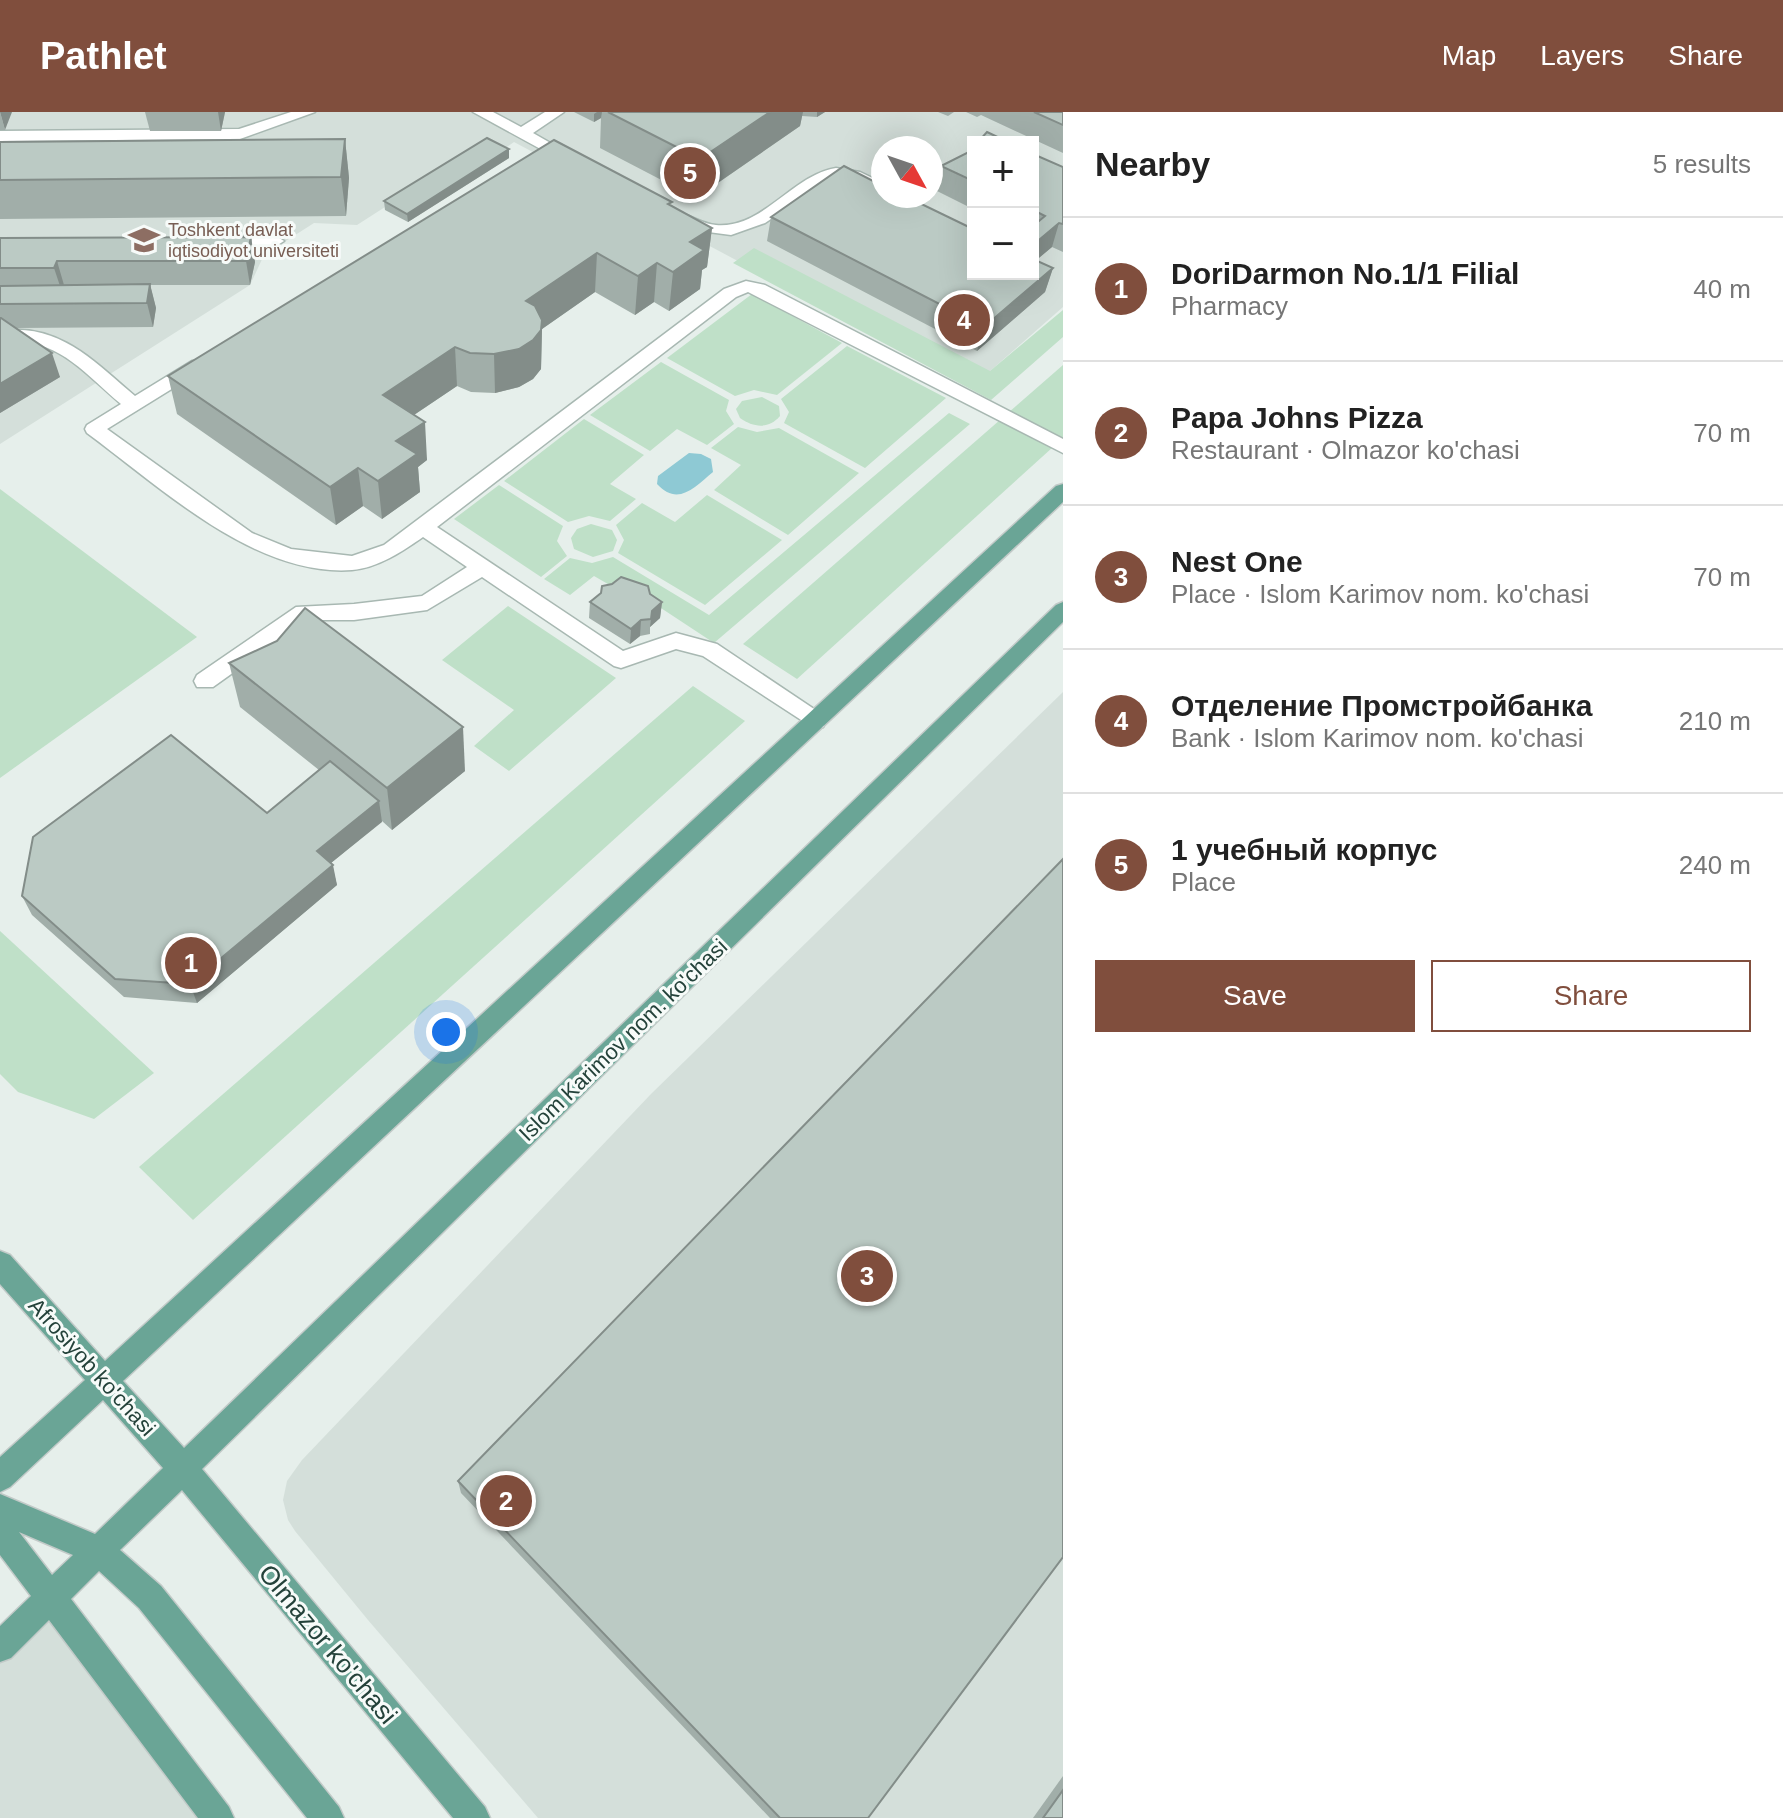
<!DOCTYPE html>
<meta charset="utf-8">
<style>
body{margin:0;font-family:Arial,sans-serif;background:#f2f2f2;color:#222}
.controls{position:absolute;right:24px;top:24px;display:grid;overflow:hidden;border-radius:0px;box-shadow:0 8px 32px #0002}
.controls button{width:72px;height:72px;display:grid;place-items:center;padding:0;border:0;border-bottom:2px solid #e0e0e0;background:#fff;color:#222;font:40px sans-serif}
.compass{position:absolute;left:871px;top:24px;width:72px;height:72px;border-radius:50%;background:#fff;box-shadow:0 8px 32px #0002;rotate:130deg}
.you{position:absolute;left:446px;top:920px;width:28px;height:28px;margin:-20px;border:6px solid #fff;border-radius:50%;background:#1a73e8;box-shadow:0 0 0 12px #1a73e833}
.badge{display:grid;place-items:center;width:52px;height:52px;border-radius:50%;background:#804e3d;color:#fff;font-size:26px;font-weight:700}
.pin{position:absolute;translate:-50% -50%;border:4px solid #fff;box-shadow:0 2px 8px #0006}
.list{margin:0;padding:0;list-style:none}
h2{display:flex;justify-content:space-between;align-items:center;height:104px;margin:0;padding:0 32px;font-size:34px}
h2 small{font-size:26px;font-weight:400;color:#767676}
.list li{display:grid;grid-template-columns:52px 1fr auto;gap:24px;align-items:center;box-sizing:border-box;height:144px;padding:0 32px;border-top:2px solid #e0e0e0}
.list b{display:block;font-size:30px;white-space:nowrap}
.list p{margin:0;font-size:26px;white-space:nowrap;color:#767676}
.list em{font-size:26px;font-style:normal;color:#767676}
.actions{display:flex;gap:16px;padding:24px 32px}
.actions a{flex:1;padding:18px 0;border:2px solid #804e3d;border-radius:0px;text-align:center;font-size:28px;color:#804e3d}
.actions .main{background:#804e3d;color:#fff}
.map{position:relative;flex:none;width:1063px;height:1706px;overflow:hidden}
header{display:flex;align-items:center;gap:48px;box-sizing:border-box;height:112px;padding:0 40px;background:#804e3d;color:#fff}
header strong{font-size:38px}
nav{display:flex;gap:44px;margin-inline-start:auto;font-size:28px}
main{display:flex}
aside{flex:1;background:#fff}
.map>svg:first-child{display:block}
.built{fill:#d4dfda;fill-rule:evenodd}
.green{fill:#bfe0c8}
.water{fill:#8ec9d4}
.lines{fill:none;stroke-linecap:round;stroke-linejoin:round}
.minor-casing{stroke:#a8b8b2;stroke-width:3}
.major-casing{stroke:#c2cac8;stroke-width:3}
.minor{fill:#fff;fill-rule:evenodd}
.major{fill:#6aa596;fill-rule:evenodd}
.wall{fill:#a1aea9}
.shaded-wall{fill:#838d89}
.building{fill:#bbcac4;stroke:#838d89;stroke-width:2}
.labels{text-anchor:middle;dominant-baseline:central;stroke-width:6;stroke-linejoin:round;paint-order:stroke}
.far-education-label{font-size:18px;fill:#785e54;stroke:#f7fbf9;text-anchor:start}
.street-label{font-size:22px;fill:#24423a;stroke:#f7fbf9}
.near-street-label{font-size:26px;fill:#24423a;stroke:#f7fbf9}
</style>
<header>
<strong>Pathlet</strong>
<nav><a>Map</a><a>Layers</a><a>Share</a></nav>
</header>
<main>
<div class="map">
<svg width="1063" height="1706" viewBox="0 0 1063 1706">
<rect width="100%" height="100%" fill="#e6efeb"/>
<g class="built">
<path d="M0 0H1063V195L973 274 514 30 504 37 488 29 357 113 314 111 264 143 250 173 0 332ZM973 30H1033V162H973ZM883 36H931V84H883Z"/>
<path d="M1063 580V1706H538L368 1508 295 1419 288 1408 283 1388 287 1369 302 1348 651 982Z"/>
<path d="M50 1487 218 1706H0V1535Z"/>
</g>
<g class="green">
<path d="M754 136 990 259 1063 198V225L991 288 733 151Z"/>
<path d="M752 182 842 231 777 283 754 278 735 284 667 246Z"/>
<path d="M847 234 946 286 865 356 784 311 789 300 781 287Z"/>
<path d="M661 250 729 288 726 299 734 312 707 333 677 317 650 339 590 303Z"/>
<path d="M1063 253V326L797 567 743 532Z"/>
<path d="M762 285 779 294 780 304C769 317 754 316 740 306L736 297 742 289Z"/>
<path d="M949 301 970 312 714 531 626 473 620 479 594 464 570 483 544 467 570 446 592 451 613 445 709 503Z"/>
<path d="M584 307 644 343 610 372 636 387 610 409 589 404 568 410 504 369Z"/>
<path d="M738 315 757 320 779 316 859 361 788 423 714 378 741 353 711 336Z"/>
<path d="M499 373 563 414 557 429 567 444 541 465 454 407Z"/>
<path d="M0 377 197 525 0 666Z"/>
<path d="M707 383 782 428 705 493 618 441 624 428 616 413 642 391 675 410Z"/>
<path d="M591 412 612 418 617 428 613 439 593 445 574 437 571 426 577 417Z"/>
<path d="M508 494 616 566 509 659 474 634 514 598 442 548Z"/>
<path d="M693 574 745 609 193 1108 139 1055Z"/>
<path d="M0 819 154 961 94 1007 18 980 0 962Z"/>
</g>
<path class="water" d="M689 341 701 342 711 347 713 360C695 375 678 395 657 372L658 364Z"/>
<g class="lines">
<defs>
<g id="minor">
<path d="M291 0H315L240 27 0 29V19L239 17Z"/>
<path d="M473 0H493L521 15 545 0H564L533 21 582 49 574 54 568 52Z"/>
<path d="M836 56 860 60 883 71V82L848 67 832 66 765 111 731 123 693 118 672 106 680 101C692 104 703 112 716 113 763 117 792 63 836 56Z"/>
<path d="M218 124H276L284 129 276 134 212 133 210 129 212 125Z"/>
<path d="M746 169 765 173 1063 327V341L748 180 736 185 437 415 623 539 676 521 717 532 823 603 826 609 823 615 815 617 703 544 676 537 621 556 614 554 482 465 427 498 354 508H307L213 575H197L194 569 197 563 296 495 354 492 422 484 467 455 423 425C403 439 378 456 352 458 255 465 162 376 87 321L85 317 87 313 121 292C83 260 55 222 0 231V219C58 210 94 249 135 284L192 249H204L207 253 204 257 107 317 252 421 291 437 352 444 384 433 724 177Z"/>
</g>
<path id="major" d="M1063 372V390L123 1269 184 1336 1056 493 1063 490V510L202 1357 485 1695 490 1706H453L182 1378 120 1438 161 1474 339 1695 344 1706H307L139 1496 99 1459 71 1487 229 1695 234 1706H198L49 1508 11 1546 0 1550V1514L31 1484 0 1443V1382L95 1422 163 1356 103 1288 10 1375 0 1380V1345L85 1268 0 1172V1139L10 1143 105 1249 1056 374ZM19 1420 73 1443 52 1463Z"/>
</defs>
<use href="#minor" class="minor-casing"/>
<use href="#major" class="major-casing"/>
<use href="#minor" class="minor"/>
<use href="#major" class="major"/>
</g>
<g class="wall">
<path d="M0 0 5 18H0Z"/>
<path d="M145 0H225L221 19H150Z"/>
<path d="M574 0H825L817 5 802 4 800 14 696 86 600 36 601 6 594 10Z"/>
<path d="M938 0H954L948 4Z"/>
<path d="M966 0H1063V41L981 3 977 5Z"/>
<path d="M345 27 349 66 346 104 0 107V30Z"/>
<path d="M973 35V97L935 78 941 54 969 40Z"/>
<path d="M509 37V46L408 110 385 98 384 89Z"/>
<path d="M1033 42 1063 55V140L1052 135 1036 148 1053 156 1045 180 977 239 767 129 771 105 1033 162Z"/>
<path d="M671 94 712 116 707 155 702 158 700 177 669 199 654 190 635 203 595 180 542 217 541 257 533 267 519 275 495 281 471 280 457 274 414 303 427 348 418 355 420 380 382 407 363 394 336 413 177 302 168 264Z"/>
<path d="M251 125 255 150 250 173H150L156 196 153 215 16 216 60 265 0 301V126Z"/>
<path d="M650 482 662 490 660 506 650 515V522L640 524 630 532 589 506 590 490Z"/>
<path d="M229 551 465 659 392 718 382 709 331 751 337 773 197 891 124 885 32 803 22 784 267 701 319 658 240 595Z"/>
<path d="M458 1369 868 1706H770L461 1381Z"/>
<path d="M1063 1664V1706H1033Z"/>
</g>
<g class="shaded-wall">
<path d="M0 0H12L5 18Z"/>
<path d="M218 0H225L221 19Z"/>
<path d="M597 0H602L601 6 594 10V2Z"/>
<path d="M770 0H803L800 14 696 86 700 47Z"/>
<path d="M817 0H825L817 5Z"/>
<path d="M345 27 349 66 346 104 341 65Z"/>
<path d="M509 37V46L408 110 407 102Z"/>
<path d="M1059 111 1052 135 1033 151V133Z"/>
<path d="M712 116 707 155 702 158 700 177 669 199 673 160 690 130Z"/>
<path d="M251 125 255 150 250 173 246 149Z"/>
<path d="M597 141 595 180 542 217 541 257 533 267 519 275 495 281 494 242 526 189Z"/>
<path d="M57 149 64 173 62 180 54 156Z"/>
<path d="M657 151 654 190 635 203 638 164Z"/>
<path d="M1053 156 1045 180 977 239 984 215Z"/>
<path d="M150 172 156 196 153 215 147 191Z"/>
<path d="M455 235 457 274 387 321 383 283Z"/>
<path d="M52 241 60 265 0 301V272Z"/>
<path d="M425 310 427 348 418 355 420 380 382 407 378 369 396 329Z"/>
<path d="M358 356 363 394 336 413 330 375Z"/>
<path d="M662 490 660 506 650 515 652 499Z"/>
<path d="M641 508 640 524 630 532 631 517Z"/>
<path d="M463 615 465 659 392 718 387 676Z"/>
<path d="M379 689 382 710 321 759 317 739Z"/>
<path d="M333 753 337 773 197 891 190 872Z"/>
</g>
<g class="building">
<path d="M608 0H770L700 47Z"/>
<path d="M1034 0H1063V13Z"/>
<path d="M987 20 1008 30H978Z"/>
<path d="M487 26 509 37 407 102 384 89Z"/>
<path d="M345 27 341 65 0 68V30Z"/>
<path d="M554 28 672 90 668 92 712 116 690 130 704 138 673 160 657 151 638 164 597 141 526 189 535 194 542 208 541 218 533 228 519 237 494 242 470 241 455 235 383 283 425 310 396 329 417 342 378 369 358 356 330 375 168 264Z"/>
<path d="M973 35V69L941 54 969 40Z"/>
<path d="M1033 42 1063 55V112L1059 111 1033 133V114L1045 104 1033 98Z"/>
<path d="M844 54 883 74V84H905L973 117V162H1033V147L1053 156 984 215 771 105Z"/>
<path d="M251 125 246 149H57L54 156H0V126Z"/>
<path d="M150 172 147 191 0 192V174Z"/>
<path d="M0 206H1L52 241 0 272Z"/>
<path d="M621 465 648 474 650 482 662 490 652 499 651 507 641 508 631 517 590 490 601 481 602 474 612 472Z"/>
<path d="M305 496 463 615 387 676 229 551 277 529Z"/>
<path d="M171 623 267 701 330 649 379 689 317 739 333 753 190 872 115 867 22 784 33 725Z"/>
<path d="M1063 747V1445L868 1706H780L458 1369Z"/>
<path d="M1063 1678V1706H1043Z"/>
</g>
<defs>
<symbol id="university-bare" viewBox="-9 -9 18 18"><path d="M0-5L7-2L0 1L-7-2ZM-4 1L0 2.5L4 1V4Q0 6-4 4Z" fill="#8d6e63" stroke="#f7fbf9" stroke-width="2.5" paint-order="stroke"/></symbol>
</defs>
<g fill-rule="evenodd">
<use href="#university-bare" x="122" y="106" width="44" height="44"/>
</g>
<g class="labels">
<g class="far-education-label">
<text x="168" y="118">Toshkent davlat<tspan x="168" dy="21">iqtisodiyot universiteti</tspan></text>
</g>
<g class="street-label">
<text transform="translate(623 928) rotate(-44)">Islom Karimov nom. ko'chasi</text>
<text transform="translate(92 1255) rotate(48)">Afrosiyob ko'chasi</text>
</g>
<g class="near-street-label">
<text transform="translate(328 1532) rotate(50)">Olmazor ko'chasi</text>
</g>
</g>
</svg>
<div class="controls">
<button>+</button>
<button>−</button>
</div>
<svg class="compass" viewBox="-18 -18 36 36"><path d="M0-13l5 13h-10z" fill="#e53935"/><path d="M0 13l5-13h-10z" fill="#767676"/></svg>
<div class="you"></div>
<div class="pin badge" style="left:191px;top:851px">1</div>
<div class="pin badge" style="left:506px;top:1389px">2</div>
<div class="pin badge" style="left:867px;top:1164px">3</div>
<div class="pin badge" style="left:964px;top:208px">4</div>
<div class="pin badge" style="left:690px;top:61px">5</div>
</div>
<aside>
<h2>Nearby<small>5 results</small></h2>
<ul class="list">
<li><span class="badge">1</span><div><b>DoriDarmon No.1/1 Filial</b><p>Pharmacy</p></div><em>40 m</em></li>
<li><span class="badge">2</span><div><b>Papa Johns Pizza</b><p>Restaurant · Olmazor ko'chasi</p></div><em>70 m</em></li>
<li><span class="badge">3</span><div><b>Nest One</b><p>Place · Islom Karimov nom. ko'chasi</p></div><em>70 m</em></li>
<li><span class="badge">4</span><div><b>Отделение Промстройбанка</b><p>Bank · Islom Karimov nom. ko'chasi</p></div><em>210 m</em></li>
<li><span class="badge">5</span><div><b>1 учебный корпус</b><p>Place</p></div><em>240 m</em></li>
</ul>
<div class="actions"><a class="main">Save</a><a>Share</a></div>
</aside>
</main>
